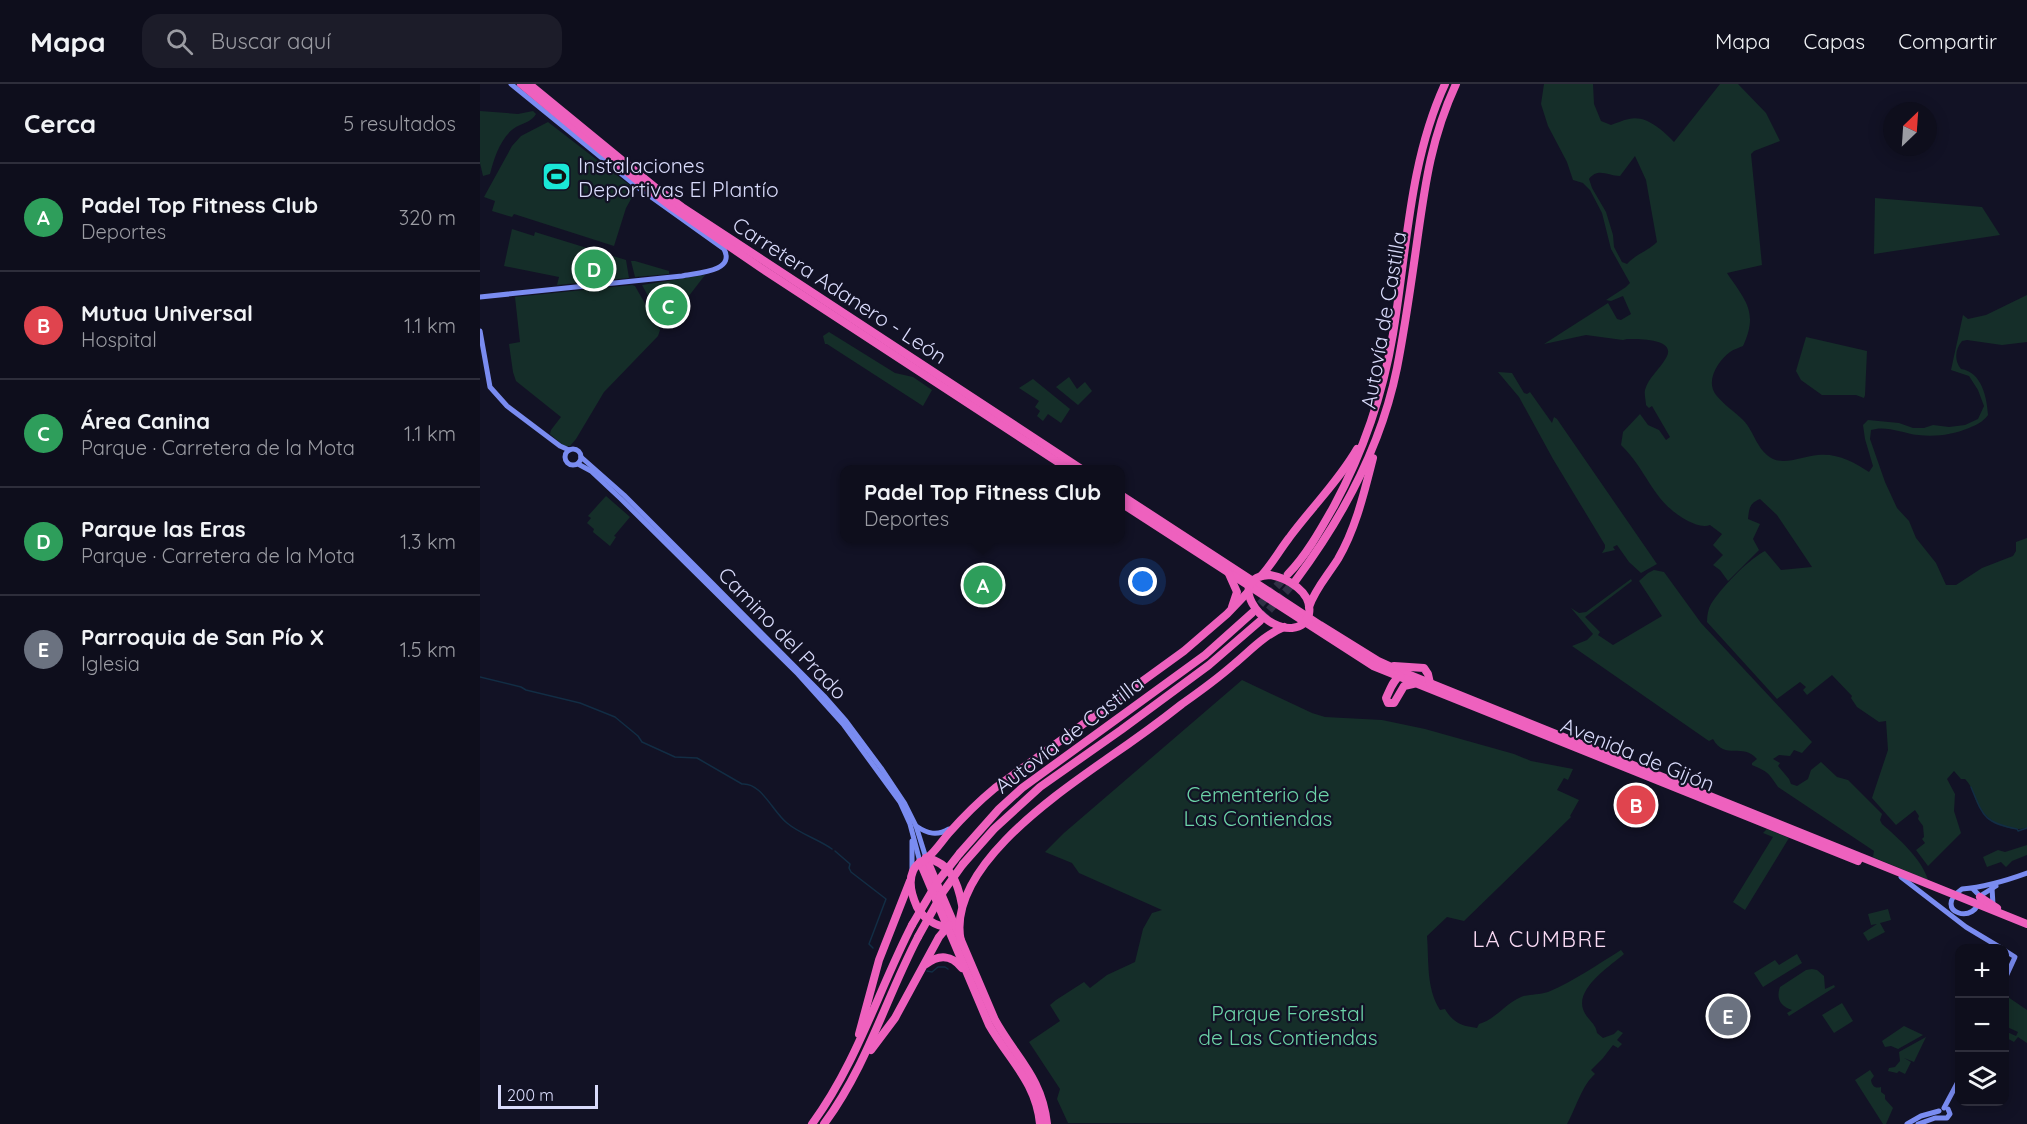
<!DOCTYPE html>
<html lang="es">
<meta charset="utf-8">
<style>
body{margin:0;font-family:Quicksand,sans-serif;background:#1c1c29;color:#f1f3f6}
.controls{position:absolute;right:18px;bottom:18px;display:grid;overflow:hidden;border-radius:12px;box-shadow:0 3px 15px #0003}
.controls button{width:54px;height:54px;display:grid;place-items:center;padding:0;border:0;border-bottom:2px solid #2e2e3b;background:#0e0e1c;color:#f1f3f6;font:30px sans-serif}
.compass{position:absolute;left:1403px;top:18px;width:54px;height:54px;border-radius:50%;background:#0e0e1c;box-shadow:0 3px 15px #0003;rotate:25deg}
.scale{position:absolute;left:18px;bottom:15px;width:100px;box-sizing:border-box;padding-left:6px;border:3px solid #d9dbfb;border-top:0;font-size:16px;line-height:21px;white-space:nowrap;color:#d9dbfb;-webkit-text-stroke:4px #121225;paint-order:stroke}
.you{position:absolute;left:663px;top:498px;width:21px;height:21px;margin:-15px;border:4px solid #fff;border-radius:50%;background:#1a73e8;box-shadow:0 0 0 9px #1a73e833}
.badge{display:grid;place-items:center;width:39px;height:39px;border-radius:50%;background:#1ae7d7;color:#fff;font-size:20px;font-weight:700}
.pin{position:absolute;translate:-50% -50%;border:3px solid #fff;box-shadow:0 2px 6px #0006}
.popup{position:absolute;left:360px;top:381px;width:285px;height:78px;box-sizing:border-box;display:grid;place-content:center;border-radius:12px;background:#0e0e1c;filter:drop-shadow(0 2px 4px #0005);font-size:20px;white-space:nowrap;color:#9b9ca3}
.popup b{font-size:22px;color:#f1f3f6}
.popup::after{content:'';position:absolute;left:50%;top:100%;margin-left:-12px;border:12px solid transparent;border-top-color:#0e0e1c}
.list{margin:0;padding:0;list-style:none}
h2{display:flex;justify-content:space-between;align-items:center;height:78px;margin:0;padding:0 24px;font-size:26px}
h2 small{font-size:20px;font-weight:400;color:#9b9ca3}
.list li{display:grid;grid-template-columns:39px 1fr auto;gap:18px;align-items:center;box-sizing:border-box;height:108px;padding:0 24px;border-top:2px solid #2e2e3b}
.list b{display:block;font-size:22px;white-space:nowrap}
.list p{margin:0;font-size:20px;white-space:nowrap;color:#9b9ca3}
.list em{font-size:20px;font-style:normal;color:#9b9ca3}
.icon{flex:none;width:33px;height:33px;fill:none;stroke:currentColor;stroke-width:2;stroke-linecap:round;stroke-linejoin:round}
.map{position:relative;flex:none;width:1547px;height:1040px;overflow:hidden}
header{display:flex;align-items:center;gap:36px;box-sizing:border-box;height:84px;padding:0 30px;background:#0e0e1c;border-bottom:2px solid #2e2e3b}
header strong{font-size:28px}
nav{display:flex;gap:33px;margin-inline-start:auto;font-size:21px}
.search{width:420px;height:54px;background:#1c1c29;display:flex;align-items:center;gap:15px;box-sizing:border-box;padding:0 21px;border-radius:18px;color:#9b9ca3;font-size:22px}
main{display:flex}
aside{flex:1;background:#0e0e1c}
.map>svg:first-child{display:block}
.green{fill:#152e29;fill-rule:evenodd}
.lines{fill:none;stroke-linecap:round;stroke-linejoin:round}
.stream{stroke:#122d44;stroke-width:1.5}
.highway-tunnel{stroke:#303045;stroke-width:8;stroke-dasharray:8 4;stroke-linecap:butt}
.secondary{stroke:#7a8cf1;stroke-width:5}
.highway{stroke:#ee61be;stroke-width:8}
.highway-bridge{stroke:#ee61be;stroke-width:8}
.labels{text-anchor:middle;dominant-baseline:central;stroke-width:4.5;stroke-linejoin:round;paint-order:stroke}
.poi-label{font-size:21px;fill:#d9dbfb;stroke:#121225;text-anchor:start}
.street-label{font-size:21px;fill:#d9dbfb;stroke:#121225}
.park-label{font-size:21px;fill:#6cd4a8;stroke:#121225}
.neighbourhood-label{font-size:22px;letter-spacing:1.5px;fill:#fbdbf5;stroke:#121225}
</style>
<header>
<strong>Mapa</strong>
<div class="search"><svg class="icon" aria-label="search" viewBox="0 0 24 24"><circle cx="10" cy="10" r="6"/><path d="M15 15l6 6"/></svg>Buscar aquí</div>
<nav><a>Mapa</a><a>Capas</a><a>Compartir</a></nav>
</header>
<main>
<aside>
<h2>Cerca<small>5 resultados</small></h2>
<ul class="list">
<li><span class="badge" style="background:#2e9e5b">A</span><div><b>Padel Top Fitness Club</b><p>Deportes</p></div><em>320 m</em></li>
<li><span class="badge" style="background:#e0444e">B</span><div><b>Mutua Universal</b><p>Hospital</p></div><em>1.1 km</em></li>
<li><span class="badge" style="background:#2e9e5b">C</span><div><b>Área Canina</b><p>Parque · Carretera de la Mota</p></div><em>1.1 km</em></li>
<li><span class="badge" style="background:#2e9e5b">D</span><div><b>Parque las Eras</b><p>Parque · Carretera de la Mota</p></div><em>1.3 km</em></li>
<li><span class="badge" style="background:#6b7280">E</span><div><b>Parroquia de San Pío X</b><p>Iglesia</p></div><em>1.5 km</em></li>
</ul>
</aside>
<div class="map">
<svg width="1547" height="1040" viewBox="0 0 1547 1040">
<rect width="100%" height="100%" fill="#121225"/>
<g class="green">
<path d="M1064 0H1113L1114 20 1121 37 1131 41C1137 39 1143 36 1149 35 1167 31 1183 47 1194 58L1240 0H1258L1286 29 1300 57 1274 67 1271 70 1282 181 1247 189C1265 216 1279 228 1263 262 1259 264 1254 265 1250 268 1238 277 1225 297 1236 311 1244 321 1254 327 1263 336 1275 348 1276 366 1293 375 1306 381 1324 372 1338 371 1357 369 1374 378 1389 388L1393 382 1385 355 1383 341 1388 336 1419 339 1433 344H1444L1453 341 1469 343 1485 341 1498 335 1504 322 1498 306 1489 292 1471 286 1483 231 1488 235 1506 231 1547 211V258L1522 261 1487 256 1482 257C1475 265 1474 277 1481 285 1502 288 1507 314 1508 331 1503 338 1496 341 1489 344 1472 351 1455 353 1438 351 1423 349 1405 341 1391 346L1390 355 1405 398 1417 424 1429 437 1436 454 1456 479 1466 501H1476L1502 484 1533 472 1536 467V458L1547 454V744C1528 748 1507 738 1498 721 1493 711 1493 703 1485 695H1481L1474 687 1467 695 1475 710 1474 727 1481 749 1448 782 1436 766 1445 759 1442 755 1444 753 1443 742 1438 735 1439 732 1435 726 1416 741 1392 714 1408 666 1406 637 1399 638 1377 623 1371 614 1372 612 1352 591 1327 611 1323 606 1326 603 1320 598 1297 615 1227 538C1227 532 1228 525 1231 520 1242 503 1266 478 1283 468L1285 467 1301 486 1332 483 1297 431 1280 415C1269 419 1269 426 1268 435L1280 440 1273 455 1279 466 1248 497 1240 486 1233 481 1243 471 1233 461 1242 450 1230 441C1223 444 1215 440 1208 437 1171 417 1169 388 1141 361L1143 348 1160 330 1168 341 1179 346 1186 356 1190 353 1172 322 1169 324 1166 321C1166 317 1164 310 1165 306 1168 294 1180 285 1186 274 1198 254 1156 255 1147 255L1143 256 1106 251 1064 260 1128 219 1137 235 1141 236 1151 230 1143 212 1131 217 1126 216 1146 203 1150 199 1131 165 1122 129 1110 106 1103 99 1093 96 1087 78 1068 42 1061 20ZM1155 72 1166 96 1177 158C1168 167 1156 170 1147 180L1142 178 1134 163 1133 151 1126 128 1112 104 1109 95C1118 83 1128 92 1140 92Z"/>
<path d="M0 27 38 30 53 27 56 30C52 37 44 39 36 43 21 52 14 74 10 90L3 92 0 79Z"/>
<path d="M68 38 156 106 146 124 134 162 34 130 32 133 12 127 15 117 4 113 32 62 41 52Z"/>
<path d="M1395 114 1502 123 1520 151 1394 170Z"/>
<path d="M32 145 54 152 55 148 146 176 149 194 77 201 79 193 24 182Z"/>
<path d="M151 177H155L189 187V190L155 193Z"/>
<path d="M225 191 185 243 162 201Z"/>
<path d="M152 201 155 202 180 246 178 252 124 308 96 355 90 362H84L70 350 71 346 81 333 36 297 33 288 29 260 40 258 35 213Z"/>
<path d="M349 248 415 289 433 293 452 306 443 322 347 260H345L343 252Z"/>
<path d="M1326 253 1387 267 1385 311 1384 314 1376 311H1342L1321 296 1316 287Z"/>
<path d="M1018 288 1032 289 1044 309 1047 310 1050 308 1072 339 1074 333 1077 335 1177 480 1161 489 1149 478 1137 461 1133 463 1135 466 1122 469 1125 464V461L1073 375 1039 313Z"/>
<path d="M589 293 597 305 605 298 612 307 598 321 576 303Z"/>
<path d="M553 295 590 325 581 339 568 330 563 337 557 332 560 327 555 323 559 317 539 304Z"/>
<path d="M126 412 150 433 134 452 136 453 130 462 113 448 114 445 107 439 111 434 108 432Z"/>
<path d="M1174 486 1184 488 1221 539 1332 658 1322 669 1314 666 1310 672 1299 671 1293 675 1300 679 1298 682 1309 695 1311 700 1317 702 1328 695 1331 686 1341 678 1357 693 1368 696 1402 730 1400 736 1402 740C1418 754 1442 775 1448 796L1393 773 1394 767 1298 703C1288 688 1288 688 1272 681V679L1277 675C1263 658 1245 677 1233 655L1229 657 1226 655 1092 562 1107 556 1113 550 1091 524 1099 529 1106 528 1151 495 1152 497 1105 533 1120 548 1118 551 1133 561 1182 532 1159 497 1168 489Z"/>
<path d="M762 596 832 629 845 633 902 636 945 645 1034 670 1051 677 1093 685 1088 696 1084 694 1077 706 1099 716 1090 732 1091 733 984 837 967 833 947 852C949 877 946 904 960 926L965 925C973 939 982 942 997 944L999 940C1016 935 1026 919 1041 913 1049 910 1059 911 1068 908 1094 897 1117 881 1141 866L1144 870C1130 882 1096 904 1103 925 1106 935 1116 939 1117 949L1123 954 1134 950 1138 946 1143 949 1137 956 1142 960 1138 964 1133 961 1123 974 1111 986 1115 990C1102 1001 1096 1024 1087 1040L588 1039 577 1015 580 1005 549 958 580 937 570 921 576 916 604 898 610 904 627 891 655 878 663 845 672 829 682 826 599 789 592 779 565 768 584 749Z"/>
<path d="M1287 745 1309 754 1265 826 1253 818 1293 753 1283 749Z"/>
<path d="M1547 761V771L1532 777 1526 783 1521 778 1507 783 1503 773 1518 766 1525 768Z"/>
<path d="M1408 825 1411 836 1400 839 1405 848 1388 857 1383 849 1397 840 1391 841 1388 830Z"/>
<path d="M1317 870 1322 879 1283 903 1274 889 1295 876 1299 881Z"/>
<path d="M1332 885 1337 886 1344 892 1345 905 1354 901 1355 903 1309 932 1307 929 1312 926C1300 922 1296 914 1300 903L1326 886Z"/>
<path d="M1525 911 1547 926V959L1538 953 1534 958 1525 953 1527 948 1536 952 1538 948 1525 942Z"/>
<path d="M1362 919 1373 937 1354 949 1342 931Z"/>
<path d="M1424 942 1443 951 1418 965 1411 962 1405 963 1402 957Z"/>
<path d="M1446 953 1434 978 1424 974 1431 978 1425 990 1419 987 1417 989 1408 987 1409 984 1415 983 1420 977 1419 968Z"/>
<path d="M1390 986 1394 992 1391 996C1392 1002 1395 1005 1401 1003V1008L1405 1011V1015L1413 1024 1406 1040H1403L1375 996Z"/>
</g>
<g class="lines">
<g class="stream">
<path d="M0 593 41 603 46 606 100 619 135 633 158 652 162 658 195 673 217 674 262 700C281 698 293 728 307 739 320 750 338 755 352 765"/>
<path d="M1491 703C1503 732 1504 739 1537 745L1538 747 1547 744"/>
<path d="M355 767 370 780 369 784 371 788 406 815 389 860 393 864"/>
<path d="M447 887 452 888 458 883H465L468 885"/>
</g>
<g class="highway-tunnel">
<path d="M772 529 807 491"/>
<path d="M781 535 816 496"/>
</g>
<g class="secondary">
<path d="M0 213 202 192C216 189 256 188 244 165L160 105 31 0"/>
<path d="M0 247 10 303 27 322 80 362 89 366"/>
<circle cx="93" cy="373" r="8"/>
<path d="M101 373 144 411 233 500 344 612 366 637 401 684 425 720 436 742 446 774"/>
<path d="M98 380 111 387 141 415 318 590 363 640 420 718 430 740 440 778"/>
<path d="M436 742C448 750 457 752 469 745"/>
<path d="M432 786V757"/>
<path d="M1421 793 1486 843 1521 864"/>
<path d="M1512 804 1513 821"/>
<path d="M1493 805 1500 812C1498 844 1450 827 1482 805 1505 803 1525 797 1547 789"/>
<path d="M1500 812 1516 802"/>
<path d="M1524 866 1535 873 1524 897"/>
<path d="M1464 1024 1480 994"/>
<path d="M1427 1040 1441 1032 1459 1027"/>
<path d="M1438 1040 1455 1034H1467L1470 1030 1468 1025"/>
</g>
<g class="highway">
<path d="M41 0 158 97 192 123 281 184 590 386"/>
<path d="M49 0 176 104 202 123 603 386"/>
<path d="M641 411 840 541 898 577 920 587 1547 840"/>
<path d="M641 419 893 582 1378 777"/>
<path d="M749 490 757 508 752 523"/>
<path d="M808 490C826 472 841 445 854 422 883 368 903 310 913 250 927 166 929 78 965 0"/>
<path d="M790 491C807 494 833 508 829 530 827 538 821 543 812 544 780 546 745 493 790 491Z"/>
<path d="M781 492C792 480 799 467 809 454 831 424 858 398 877 365"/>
<path d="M816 496C863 433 901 363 917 284 925 243 931 201 937 158 945 101 951 54 976 0"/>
<path d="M829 523C835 505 848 491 858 475 876 444 884 409 893 374"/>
<path d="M914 582 944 584 948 590 950 599"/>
<path d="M920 592C913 596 910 606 906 614L908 619H914L924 602 933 600"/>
<path d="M480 769 519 725 542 704 725 571 772 529"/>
<path d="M446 774 515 936C536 974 562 993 567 1040"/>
<path d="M446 774C471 779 478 799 482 821"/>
<path d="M440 778 509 941C529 976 556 998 560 1040"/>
<path d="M483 780 514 745 560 703 641 646 729 581 780 537"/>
<path d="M1500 813 1517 824"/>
<path d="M467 843C455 842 443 834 437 823 432 812 428 798 433 787 436 779 441 779 447 774 455 768 462 757 468 750 483 733 498 718 515 704L704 567 747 530 768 508"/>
<path d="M481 858C465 785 577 710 628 674 653 657 678 639 702 620 719 608 737 595 753 581 769 568 784 551 804 543"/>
<path d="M446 880C459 870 472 871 482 884"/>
<path d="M379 950 399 876 430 797"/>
<path d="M391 966 415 934 459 853 469 841"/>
<path d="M332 1040C377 979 398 907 432 841"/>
<path d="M344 1040C387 982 405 916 438 853"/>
</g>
<g class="highway-bridge">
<path d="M432 841 458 797 480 769"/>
<path d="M438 853 463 808 483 780"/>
</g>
</g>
<defs>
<symbol id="stadium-square" viewBox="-11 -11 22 22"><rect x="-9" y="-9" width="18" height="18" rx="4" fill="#1ae7d7" stroke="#121225"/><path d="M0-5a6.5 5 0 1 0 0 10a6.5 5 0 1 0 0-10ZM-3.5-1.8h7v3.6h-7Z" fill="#111"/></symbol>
</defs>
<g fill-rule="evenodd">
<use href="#stadium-square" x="60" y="76" width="33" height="33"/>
</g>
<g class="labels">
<g class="poi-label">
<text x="98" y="81">Instalaciones<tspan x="98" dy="24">Deportivas El Plantío</tspan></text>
</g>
<g class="street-label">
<text transform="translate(360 206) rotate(33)">Carretera Adanero - León</text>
<text transform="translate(903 236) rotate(-80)">Autovía de Castilla</text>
<text transform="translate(303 549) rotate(46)">Camino del Prado</text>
<text transform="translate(589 650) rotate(-37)">Autovía de Castilla</text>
<text transform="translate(1158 670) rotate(22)">Avenida de Gijón</text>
</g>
<g class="park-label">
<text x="778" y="710">Cementerio de<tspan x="778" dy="24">Las Contiendas</tspan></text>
<text x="808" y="929">Parque Forestal<tspan x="808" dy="24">de Las Contiendas</tspan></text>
</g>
<g class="neighbourhood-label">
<text x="1060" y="855">LA CUMBRE</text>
</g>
</g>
</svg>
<div class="controls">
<button>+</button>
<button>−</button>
<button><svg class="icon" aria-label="layers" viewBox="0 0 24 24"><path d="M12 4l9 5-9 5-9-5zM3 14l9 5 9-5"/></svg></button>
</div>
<svg class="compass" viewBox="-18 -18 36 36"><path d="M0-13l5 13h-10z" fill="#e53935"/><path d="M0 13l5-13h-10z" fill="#9b9ca3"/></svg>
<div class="scale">200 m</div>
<div class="you"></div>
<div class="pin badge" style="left:503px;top:501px;background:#2e9e5b">A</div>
<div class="popup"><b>Padel Top Fitness Club</b>Deportes</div>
<div class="pin badge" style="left:1156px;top:721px;background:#e0444e">B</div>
<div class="pin badge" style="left:188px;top:222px;background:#2e9e5b">C</div>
<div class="pin badge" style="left:114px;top:185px;background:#2e9e5b">D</div>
<div class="pin badge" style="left:1248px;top:932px;background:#6b7280">E</div>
</div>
</main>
